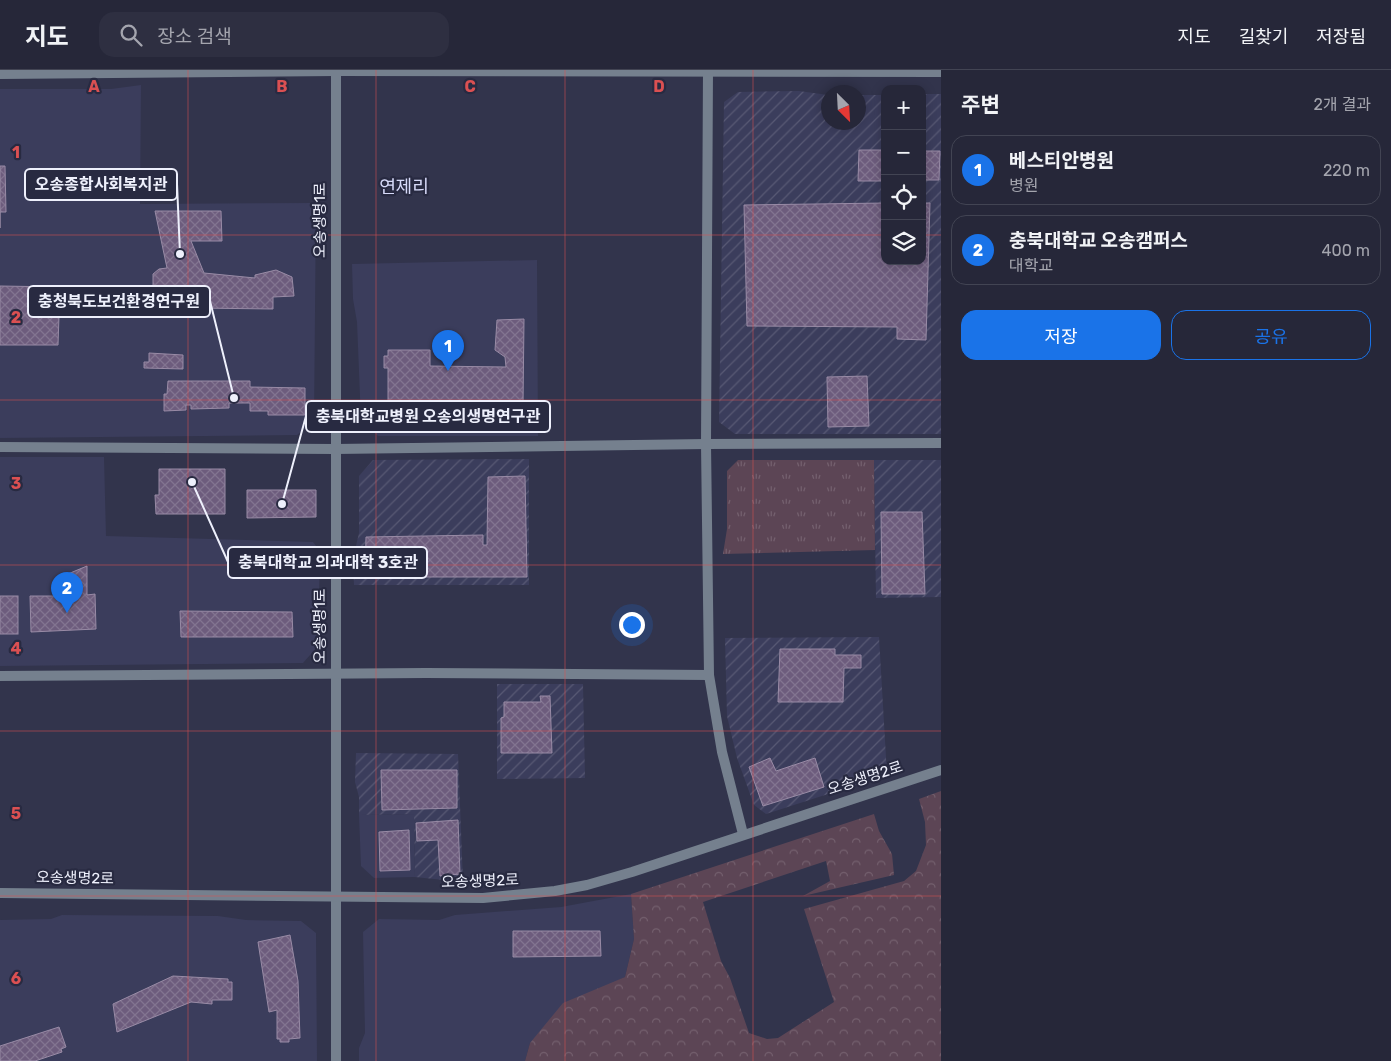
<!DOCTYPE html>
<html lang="ko">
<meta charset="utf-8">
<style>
body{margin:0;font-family:Rubik,"Noto Sans KR",sans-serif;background:#2e2f41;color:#f1f3f6}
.controls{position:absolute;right:15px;top:15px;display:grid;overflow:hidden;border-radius:10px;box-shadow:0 2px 12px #0003}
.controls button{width:45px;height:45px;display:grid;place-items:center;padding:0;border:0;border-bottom:1px solid #424453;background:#262739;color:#f1f3f6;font:25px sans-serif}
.compass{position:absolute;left:821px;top:15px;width:45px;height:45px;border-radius:50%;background:#262739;box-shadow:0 2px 12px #0003;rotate:156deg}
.you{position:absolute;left:631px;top:554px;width:18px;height:18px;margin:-12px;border:4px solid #fff;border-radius:50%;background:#1a73e8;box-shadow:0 0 0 8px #1a73e833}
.badge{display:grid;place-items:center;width:32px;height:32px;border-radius:50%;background:#1a73e8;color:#fff;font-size:16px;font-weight:700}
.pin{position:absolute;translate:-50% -41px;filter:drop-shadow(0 1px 2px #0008)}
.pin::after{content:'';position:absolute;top:26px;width:18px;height:15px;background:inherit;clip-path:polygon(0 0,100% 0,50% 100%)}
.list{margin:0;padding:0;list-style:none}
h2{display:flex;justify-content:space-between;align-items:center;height:65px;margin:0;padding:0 20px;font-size:21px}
h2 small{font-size:16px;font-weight:400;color:#a4a5ae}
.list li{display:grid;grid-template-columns:32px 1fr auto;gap:15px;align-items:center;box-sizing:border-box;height:70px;margin:0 10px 10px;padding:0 10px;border:1px solid #424453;border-radius:15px}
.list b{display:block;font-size:19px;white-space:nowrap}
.list p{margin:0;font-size:16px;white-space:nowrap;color:#a4a5ae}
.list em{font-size:16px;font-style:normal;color:#a4a5ae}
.actions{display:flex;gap:10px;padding:15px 20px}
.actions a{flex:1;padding:11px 0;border:1px solid #1a73e8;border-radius:15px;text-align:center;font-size:18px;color:#1a73e8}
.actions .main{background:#1a73e8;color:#fff}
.icon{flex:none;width:28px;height:28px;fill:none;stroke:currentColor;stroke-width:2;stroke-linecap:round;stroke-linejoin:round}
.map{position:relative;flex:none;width:941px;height:991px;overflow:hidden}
header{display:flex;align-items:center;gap:30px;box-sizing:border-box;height:70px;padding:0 25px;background:#262739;border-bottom:1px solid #424453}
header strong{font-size:24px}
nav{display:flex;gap:28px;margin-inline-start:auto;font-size:18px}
.search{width:350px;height:45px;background:#2e2f41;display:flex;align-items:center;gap:12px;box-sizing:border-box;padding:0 18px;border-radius:15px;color:#a4a5ae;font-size:19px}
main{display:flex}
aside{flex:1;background:#262739}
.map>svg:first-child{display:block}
.built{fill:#3b3d5c}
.industrial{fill:url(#industrial-furrows)}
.grass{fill:url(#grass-tufts)}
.forest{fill:url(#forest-crowns)}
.building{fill:url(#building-cross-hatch);stroke:#998ba6}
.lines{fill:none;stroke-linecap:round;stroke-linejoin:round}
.minor{stroke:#75808e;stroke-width:10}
.grid{fill:none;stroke:#db5052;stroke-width:1;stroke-opacity:0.55}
.labels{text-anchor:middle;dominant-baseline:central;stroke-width:4.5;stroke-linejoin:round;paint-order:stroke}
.street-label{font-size:15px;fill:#eef0fc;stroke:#282a41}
.quarter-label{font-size:18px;fill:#d7daf9;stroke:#282a41}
.grid-label{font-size:16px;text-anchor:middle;font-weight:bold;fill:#db5052;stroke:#282a41;stroke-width:4.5;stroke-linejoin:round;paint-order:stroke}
.leader{fill:none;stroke:#eef0fc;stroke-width:2}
.callout-dot{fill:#eef0fc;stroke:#282a41;stroke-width:2}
.callout{fill:#282a41;stroke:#eef0fc;stroke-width:2}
.callout-label{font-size:16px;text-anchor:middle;font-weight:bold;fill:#eef0fc}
</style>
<header>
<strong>지도</strong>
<div class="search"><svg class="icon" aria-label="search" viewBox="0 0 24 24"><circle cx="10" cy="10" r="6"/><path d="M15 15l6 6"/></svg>장소 검색</div>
<nav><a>지도</a><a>길찾기</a><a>저장됨</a></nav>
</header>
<main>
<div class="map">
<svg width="941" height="991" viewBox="0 0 941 991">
<defs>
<pattern id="industrial-furrows" width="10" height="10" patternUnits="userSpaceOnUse" patternTransform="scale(1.25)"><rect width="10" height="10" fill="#3b3d5c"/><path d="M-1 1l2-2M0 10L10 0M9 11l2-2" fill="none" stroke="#585974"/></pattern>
<pattern id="grass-tufts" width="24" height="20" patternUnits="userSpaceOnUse" patternTransform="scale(1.25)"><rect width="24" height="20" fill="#5c4555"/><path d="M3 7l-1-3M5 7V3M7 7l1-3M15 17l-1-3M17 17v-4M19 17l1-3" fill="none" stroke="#74606e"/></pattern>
<pattern id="forest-crowns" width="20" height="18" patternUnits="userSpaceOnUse" patternTransform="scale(1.25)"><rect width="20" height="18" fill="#5c4555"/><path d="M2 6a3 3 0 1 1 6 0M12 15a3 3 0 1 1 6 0" fill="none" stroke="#74606e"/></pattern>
<pattern id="building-cross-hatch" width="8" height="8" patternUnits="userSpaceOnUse" patternTransform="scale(1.25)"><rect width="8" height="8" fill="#6d5c7d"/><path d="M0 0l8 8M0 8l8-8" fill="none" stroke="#827490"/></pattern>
</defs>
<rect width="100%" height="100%" fill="#32344c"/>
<g class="built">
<path d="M141 15 140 134 316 133 314 351 297 365 0 368V19H111Z"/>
<path d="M537 190 538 366H378L361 351 357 252 353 229 352 194Z"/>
<path d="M0 387H104L106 466 313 472 320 481 318 576 303 593 0 596Z"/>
<path d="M414 744 415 807 374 808 361 796 359 745Z"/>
<path d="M631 824 634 869 625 907 609 915 530 973 525 991H359V978L365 963 363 862 379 849 439 850 455 845 561 837Z"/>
<path d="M62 845 218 846 246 850 301 851 316 863 317 991H0V850L51 849Z"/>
</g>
<g class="industrial">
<path d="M799 21 828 25V52H858L859 25H885V191H922V24H941V364H735L719 352 724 32 738 22Z"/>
<path d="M529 389V515H354L353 489 359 463V406L373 390Z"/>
<path d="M874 390H941V527L876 528Z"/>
<path d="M879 567 887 705 766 744 754 735 737 688 727 646 725 568Z"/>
<path d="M497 614H583L585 708 497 709Z"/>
<path d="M356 683 458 684 463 812 415 807 414 744 359 745V727L355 712Z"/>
</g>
<path class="grass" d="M738 390H874L875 480 723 484 727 459V401Z"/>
<path class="forest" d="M941 721V991H525L530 973 563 933 625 907 634 869 631 824 874 744 879 761 892 784 894 805 803 826 830 811 826 791 703 832 721 891 730 908 749 963 767 969 778 968 834 932 804 839 904 811 916 801 926 775 925 752 919 729Z"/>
<g class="building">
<path d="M859 80H885V111H858Z"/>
<path d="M922 81H940L939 110H922Z"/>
<path d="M0 96H5L6 142H0V158Z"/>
<path d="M885 133V191H922V133H930L926 270 897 269V257L747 256 744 135Z"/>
<path d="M155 141H221L222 171H191L204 203 255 208V205L276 200 292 207 294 226 273 227V239L196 238 184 235 173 228 159 227 153 221V204L159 199 167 198Z"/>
<path d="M0 216 60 217 58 275H0Z"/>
<path d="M524 249 523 335 432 337V344H392L393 332 388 331V298H384V286H388V280H430V296L506 297 505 287 495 280 497 250Z"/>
<path d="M149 283 183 285V299L144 298V292H149Z"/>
<path d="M867 306 869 356 828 357 827 307Z"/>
<path d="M168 311H250V317L305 318V345H268V341H250V333H229V338L191 339V335H186V340L164 341V324H167Z"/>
<path d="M159 399H225V444H156L155 425H159Z"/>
<path d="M525 406 527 507H365L366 467 483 465V475H487L488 407Z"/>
<path d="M247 420H316V447L247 448Z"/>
<path d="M881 442H922L925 524H882Z"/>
<path d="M87 496V525L95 524 96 559 31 562 30 526H63V506Z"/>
<rect x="0" y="526" width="18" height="38"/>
<path d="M180 541 292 542 293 567H181Z"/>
<path d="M780 579H835V585H861V598H844L843 632H778Z"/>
<path d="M540 626H550L552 683H501V648L504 647V632H541Z"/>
<path d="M770 688 776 701 815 688 824 717 763 736 749 697Z"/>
<path d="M381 700H457V738L382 740Z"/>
<path d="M458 750 460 804 440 806 438 770 417 771 416 753Z"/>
<path d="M409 760 410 800 380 801 379 762Z"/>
<path d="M513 861H600L601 886 513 887Z"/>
<path d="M290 865 298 911 300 968 289 969V972H280V969H277V940L269 942 258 872Z"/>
<path d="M173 906 228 909V912H232V930H212V934L191 932 117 962 113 934Z"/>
<path d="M59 957 66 977 61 979 62 982 35 991H0V976Z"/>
</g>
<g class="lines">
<g class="minor">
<path d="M336 0V991"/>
<path d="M708 0 706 374 709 605 722 682 743 764"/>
<path d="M0 4 336 1 941 2"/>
<path d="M0 377 335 379 706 374 941 373"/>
<path d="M0 606 426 603 709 605"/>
<path d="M0 823 483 828 555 821 587 815 632 802 941 700"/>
</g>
</g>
<path class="grid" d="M188 0V991M376 0V991M565 0V991M753 0V991M0 165H885M922 165H941M0 330H941M0 495H941M0 661H941M0 826H941"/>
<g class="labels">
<g class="street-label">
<text transform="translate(320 150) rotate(-90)">오송생명1로</text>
<text transform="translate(320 556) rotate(-90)">오송생명1로</text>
<text transform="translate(865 708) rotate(-18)">오송생명2로</text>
<text transform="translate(75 808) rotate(1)">오송생명2로</text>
<text transform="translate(480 811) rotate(-2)">오송생명2로</text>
</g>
<g class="quarter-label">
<text x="404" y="117">연제리</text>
</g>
</g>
<g class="grid-label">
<text x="94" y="22">A</text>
<text x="282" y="22">B</text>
<text x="470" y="22">C</text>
<text x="659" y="22">D</text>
<text x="16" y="88">1</text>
<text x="16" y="253">2</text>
<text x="16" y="419">3</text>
<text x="16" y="584">4</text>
<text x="16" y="749">5</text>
<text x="16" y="914">6</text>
</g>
<path class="leader" d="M180 184L177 114M234 328L210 231M282 434L306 346M192 412L228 492"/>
<g class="callout-dot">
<circle cx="180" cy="184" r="5"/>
<circle cx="234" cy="328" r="5"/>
<circle cx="282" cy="434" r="5"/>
<circle cx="192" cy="412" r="5"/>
</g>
<g class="callout">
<rect x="25" y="99" width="152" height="31" rx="5"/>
<rect x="28" y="216" width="182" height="31" rx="5"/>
<rect x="306" y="331" width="244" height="31" rx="5"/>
<rect x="228" y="477" width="199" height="31" rx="5"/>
</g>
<g class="callout-label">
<text x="101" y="120">오송종합사회복지관</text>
<text x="119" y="237">충청북도보건환경연구원</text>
<text x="428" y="352">충북대학교병원 오송의생명연구관</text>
<text x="328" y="498">충북대학교 의과대학 3호관</text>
</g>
</svg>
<div class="controls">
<button>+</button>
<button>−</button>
<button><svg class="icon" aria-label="locate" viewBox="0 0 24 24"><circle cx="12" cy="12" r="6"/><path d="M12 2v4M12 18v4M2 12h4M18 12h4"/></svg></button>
<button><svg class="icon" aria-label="layers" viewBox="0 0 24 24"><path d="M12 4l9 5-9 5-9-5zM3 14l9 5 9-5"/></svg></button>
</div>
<svg class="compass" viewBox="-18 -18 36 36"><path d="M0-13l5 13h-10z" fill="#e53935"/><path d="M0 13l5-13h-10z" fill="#a4a5ae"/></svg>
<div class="you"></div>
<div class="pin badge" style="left:448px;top:301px">1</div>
<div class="pin badge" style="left:67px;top:543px">2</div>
</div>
<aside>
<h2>주변<small>2개 결과</small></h2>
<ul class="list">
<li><span class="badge">1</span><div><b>베스티안병원</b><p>병원</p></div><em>220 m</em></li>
<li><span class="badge">2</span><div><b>충북대학교 오송캠퍼스</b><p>대학교</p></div><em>400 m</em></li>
</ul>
<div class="actions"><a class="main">저장</a><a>공유</a></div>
</aside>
</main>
